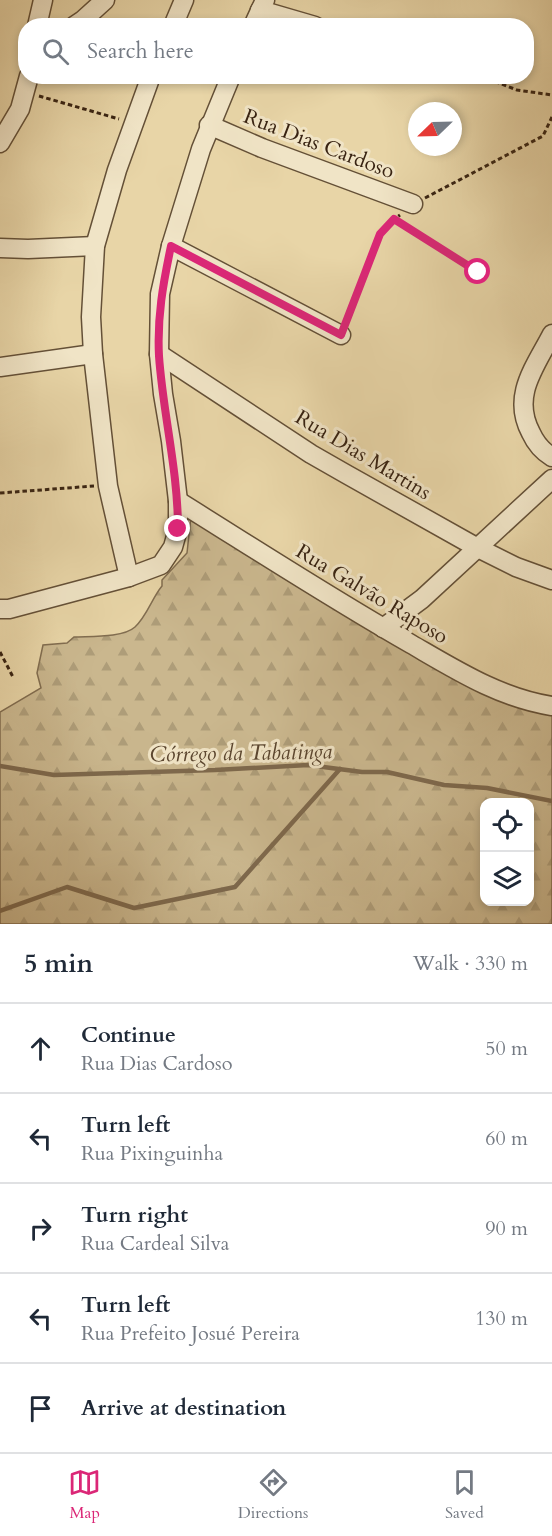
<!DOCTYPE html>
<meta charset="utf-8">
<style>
body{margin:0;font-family:Cardo,serif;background:#f2f2f3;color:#1f2937}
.controls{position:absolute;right:18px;bottom:18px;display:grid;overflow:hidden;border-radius:12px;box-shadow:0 3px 9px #0003}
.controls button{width:54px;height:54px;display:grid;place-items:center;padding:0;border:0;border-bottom:2px solid #e0e1e3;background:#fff;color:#1f2937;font:30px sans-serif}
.compass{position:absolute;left:408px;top:102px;width:54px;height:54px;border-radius:50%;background:#fff;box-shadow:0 3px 9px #0003;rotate:247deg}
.stop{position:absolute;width:18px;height:18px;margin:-14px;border:4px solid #db2777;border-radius:50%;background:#fff}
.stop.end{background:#db2777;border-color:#fff;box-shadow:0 2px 6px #0008}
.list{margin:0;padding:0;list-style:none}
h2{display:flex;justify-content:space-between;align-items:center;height:78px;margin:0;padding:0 24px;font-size:26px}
h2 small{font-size:20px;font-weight:400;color:#747a83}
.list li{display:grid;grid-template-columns:39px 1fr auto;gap:18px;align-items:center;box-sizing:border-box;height:90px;padding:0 24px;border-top:2px solid #e0e1e3}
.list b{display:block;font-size:22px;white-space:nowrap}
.list p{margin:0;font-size:20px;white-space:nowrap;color:#747a83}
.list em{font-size:20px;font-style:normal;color:#747a83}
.icon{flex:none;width:33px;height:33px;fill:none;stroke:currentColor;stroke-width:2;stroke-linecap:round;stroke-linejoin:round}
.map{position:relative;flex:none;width:552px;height:924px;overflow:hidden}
.search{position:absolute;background:#fff;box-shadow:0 3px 9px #0003;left:18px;right:18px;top:18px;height:66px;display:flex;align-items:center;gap:15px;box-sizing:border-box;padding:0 21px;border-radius:24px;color:#747a83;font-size:22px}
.sheet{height:528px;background:#fff}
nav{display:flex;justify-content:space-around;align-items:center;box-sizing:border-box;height:84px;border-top:2px solid #e0e1e3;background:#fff;font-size:16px;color:#747a83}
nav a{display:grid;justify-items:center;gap:3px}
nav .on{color:#db2777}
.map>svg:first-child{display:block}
.forest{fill:url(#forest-firs);stroke:#816d50;stroke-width:1.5;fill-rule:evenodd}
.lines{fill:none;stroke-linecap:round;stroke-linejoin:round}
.stream{stroke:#7e694d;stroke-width:4.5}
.minor-casing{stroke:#645037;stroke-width:21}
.path{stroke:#382312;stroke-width:3;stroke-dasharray:4.5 3;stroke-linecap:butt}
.minor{stroke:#f0e4c6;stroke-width:18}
.route{stroke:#db2777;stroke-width:8}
.labels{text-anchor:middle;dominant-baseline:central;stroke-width:6;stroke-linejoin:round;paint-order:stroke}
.street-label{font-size:21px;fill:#382312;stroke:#f0e4c6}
.water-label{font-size:22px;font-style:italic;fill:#5b462f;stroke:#f0e4c6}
</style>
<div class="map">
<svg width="552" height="924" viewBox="0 0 552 924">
<defs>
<pattern id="forest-firs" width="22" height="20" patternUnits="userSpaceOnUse" patternTransform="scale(1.5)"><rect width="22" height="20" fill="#cab78e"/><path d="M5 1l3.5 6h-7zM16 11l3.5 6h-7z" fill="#ae9d79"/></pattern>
</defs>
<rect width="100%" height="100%" fill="#e8d5a7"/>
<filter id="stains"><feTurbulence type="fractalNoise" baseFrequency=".00333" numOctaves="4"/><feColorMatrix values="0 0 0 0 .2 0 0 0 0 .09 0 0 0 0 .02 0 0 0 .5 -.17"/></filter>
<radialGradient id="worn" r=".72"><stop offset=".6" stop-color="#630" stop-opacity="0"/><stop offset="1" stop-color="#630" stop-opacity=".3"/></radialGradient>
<path class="forest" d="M191 516 498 699 552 710V924H0V712L41 688 37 673 43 645 67 643 74 637C90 636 123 638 135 627 147 616 152 598 162 586V580L187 553ZM484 802H530V902H484Z"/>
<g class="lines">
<g class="stream">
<path d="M0 766 54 775 215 770 308 765 362 772H387L444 785 487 788 552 801"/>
<path d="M0 911 67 887 134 908 235 887 340 769"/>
</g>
<defs>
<g id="minor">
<path d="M260 10 315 26"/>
<path d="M37 26 43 0"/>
<path d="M74 26 83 20 105 0"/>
<path d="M173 26 184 0"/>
<path d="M253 26 265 0"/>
<path d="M209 125 262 148 413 204"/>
<path d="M0 143 20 109 29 76"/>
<path d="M171 246 341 335"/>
<path d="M0 248 28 249 95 246"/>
<path d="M552 334C535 367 511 396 531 433 536 444 542 451 552 457"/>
<path d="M159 354 311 454 346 474 476 547 516 567 552 580"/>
<path d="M0 367 93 354"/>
<path d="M178 501C255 549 332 599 411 644 456 670 500 698 552 706"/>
<path d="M129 577 108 486 93 354 91 317 95 246 117 170 151 76"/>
<path d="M0 609H9L129 577 161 565 173 547 178 529V501L171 441 163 394 159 354 160 294 171 246 201 149 231 76"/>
<path d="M383 628 422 599 552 479"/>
</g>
</defs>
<use href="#minor" class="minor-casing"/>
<g class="path">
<path d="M481 76 517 90 552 95"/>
<path d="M39 96 119 119"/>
<path d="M425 198 543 136 552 117"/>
<path d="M394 219 478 272"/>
<path d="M346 322 380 234 388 224 400 215"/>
<path d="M0 493 94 486"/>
<path d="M0 652 13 677"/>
</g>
<use href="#minor" class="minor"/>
</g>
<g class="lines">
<path class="route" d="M178 529C178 470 163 414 159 356 157 317 163 284 171 246L341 335 380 234 394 219 478 272"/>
</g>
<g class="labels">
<g class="street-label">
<text transform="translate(319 144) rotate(21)">Rua Dias Cardoso</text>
<text transform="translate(363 455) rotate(31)">Rua Dias Martins</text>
<text transform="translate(372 594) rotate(31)">Rua Galvão Raposo</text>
</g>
<g class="water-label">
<text transform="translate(241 753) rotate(-1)">Córrego da Tabatinga</text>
</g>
</g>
<rect width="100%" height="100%" filter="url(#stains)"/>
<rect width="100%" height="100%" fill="url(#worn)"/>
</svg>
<div class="controls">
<button><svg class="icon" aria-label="locate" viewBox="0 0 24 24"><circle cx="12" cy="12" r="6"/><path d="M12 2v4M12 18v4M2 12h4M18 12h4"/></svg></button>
<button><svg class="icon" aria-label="layers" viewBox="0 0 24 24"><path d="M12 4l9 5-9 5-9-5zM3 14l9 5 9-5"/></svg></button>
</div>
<svg class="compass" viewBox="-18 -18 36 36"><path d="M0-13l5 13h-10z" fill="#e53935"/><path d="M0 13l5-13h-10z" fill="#747a83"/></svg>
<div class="stop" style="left:478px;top:272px"></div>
<div class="stop end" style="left:178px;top:529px"></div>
<div class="search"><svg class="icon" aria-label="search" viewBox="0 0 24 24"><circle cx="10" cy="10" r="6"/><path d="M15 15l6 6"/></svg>Search here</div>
</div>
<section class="sheet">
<h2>5 min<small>Walk · 330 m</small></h2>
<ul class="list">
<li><svg class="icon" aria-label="ahead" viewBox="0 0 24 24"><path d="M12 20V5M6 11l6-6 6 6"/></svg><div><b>Continue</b><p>Rua Dias Cardoso</p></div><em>50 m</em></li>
<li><svg class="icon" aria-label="left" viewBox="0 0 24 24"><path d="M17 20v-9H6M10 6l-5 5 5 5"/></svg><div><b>Turn left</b><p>Rua Pixinguinha</p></div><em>60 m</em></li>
<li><svg class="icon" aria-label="right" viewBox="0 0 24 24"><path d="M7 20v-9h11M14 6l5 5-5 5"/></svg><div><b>Turn right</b><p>Rua Cardeal Silva</p></div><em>90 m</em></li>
<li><svg class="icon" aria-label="left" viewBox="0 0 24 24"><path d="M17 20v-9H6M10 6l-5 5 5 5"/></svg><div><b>Turn left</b><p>Rua Prefeito Josué Pereira</p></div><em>130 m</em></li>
<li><svg class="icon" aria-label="arrive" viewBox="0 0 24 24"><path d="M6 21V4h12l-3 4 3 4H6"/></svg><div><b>Arrive at destination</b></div></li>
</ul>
</section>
<nav>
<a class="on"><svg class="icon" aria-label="map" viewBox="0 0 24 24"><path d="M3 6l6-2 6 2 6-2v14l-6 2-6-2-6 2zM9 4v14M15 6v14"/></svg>Map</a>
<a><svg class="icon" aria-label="directions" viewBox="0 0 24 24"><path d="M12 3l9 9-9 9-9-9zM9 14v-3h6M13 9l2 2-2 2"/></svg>Directions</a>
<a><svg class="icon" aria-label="saved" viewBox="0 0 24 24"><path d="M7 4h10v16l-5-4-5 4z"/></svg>Saved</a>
</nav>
